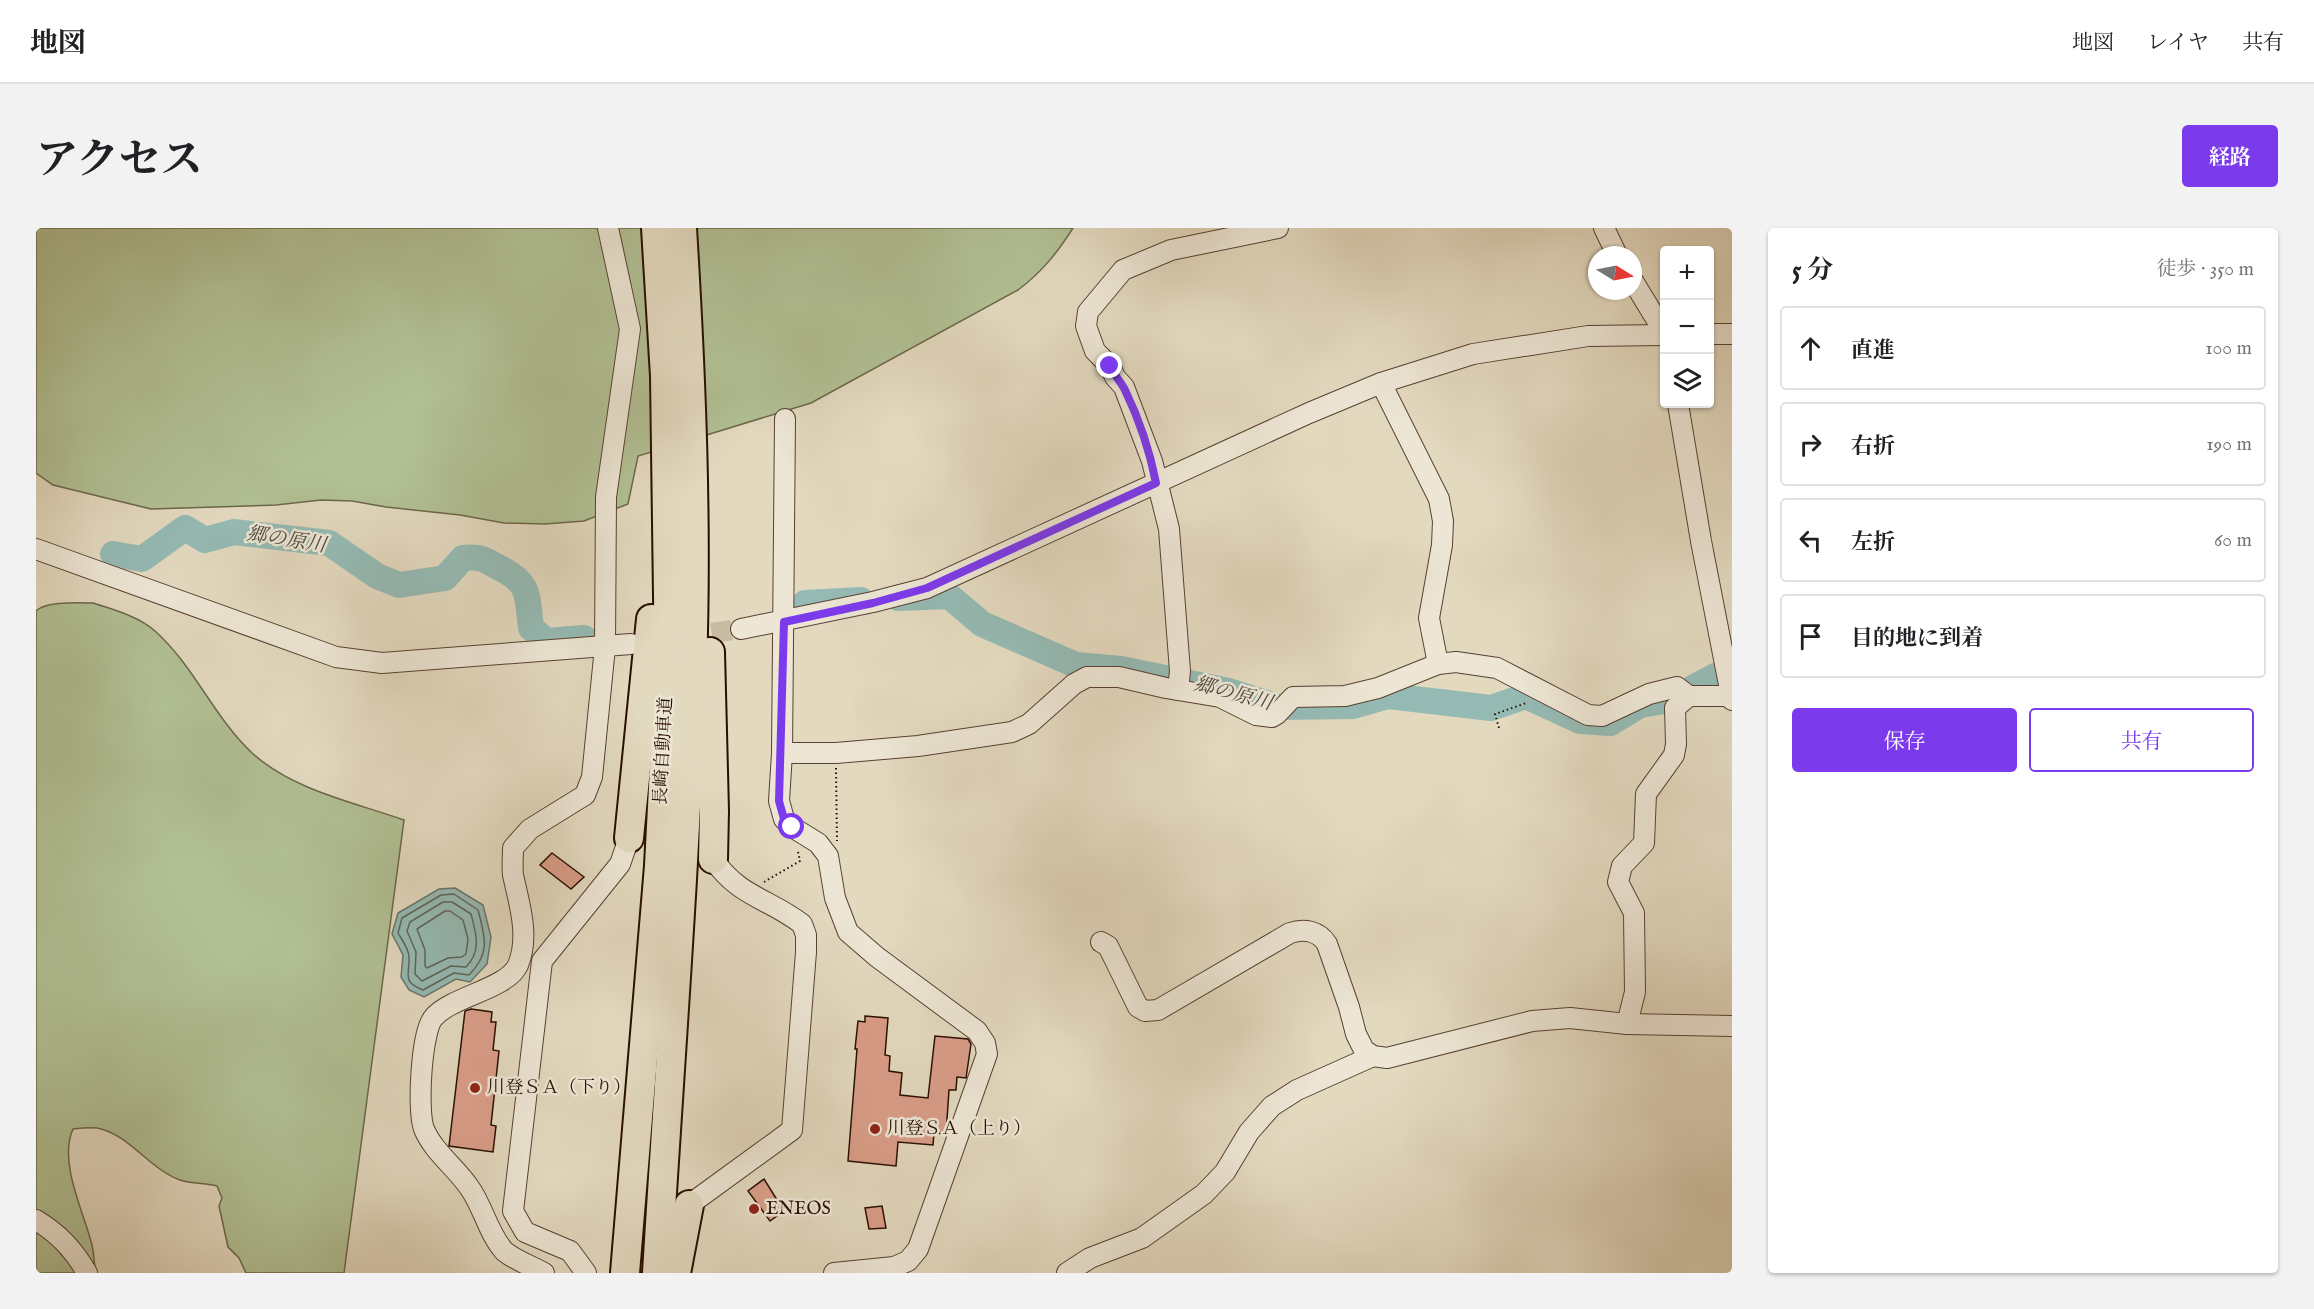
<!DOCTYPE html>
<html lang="ja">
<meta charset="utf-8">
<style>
body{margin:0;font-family:"IM FELL English","Noto Serif JP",serif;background:#f2f2f2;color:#202124}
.controls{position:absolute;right:18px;top:18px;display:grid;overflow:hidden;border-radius:6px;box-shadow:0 2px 4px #0004}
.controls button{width:54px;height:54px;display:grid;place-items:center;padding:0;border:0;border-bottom:2px solid #e0e0e0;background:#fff;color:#202124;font:30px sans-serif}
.compass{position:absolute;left:1552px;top:18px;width:54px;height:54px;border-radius:50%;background:#fff;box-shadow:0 2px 4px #0004;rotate:100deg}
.stop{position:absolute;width:18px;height:18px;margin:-14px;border:4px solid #7c3aed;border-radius:50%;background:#fff}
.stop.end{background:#7c3aed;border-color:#fff;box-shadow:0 2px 6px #0008}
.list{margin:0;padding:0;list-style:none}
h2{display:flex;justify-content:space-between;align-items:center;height:78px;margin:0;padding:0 24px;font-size:26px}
h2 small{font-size:20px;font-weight:400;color:#757577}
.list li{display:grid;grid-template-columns:39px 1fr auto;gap:18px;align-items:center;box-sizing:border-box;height:84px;margin:0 12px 12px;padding:0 12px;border:2px solid #e0e0e0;border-radius:6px}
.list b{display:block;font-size:22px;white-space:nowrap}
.list em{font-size:20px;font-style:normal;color:#757577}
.actions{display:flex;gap:12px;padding:18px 24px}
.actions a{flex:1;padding:14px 0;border:2px solid #7c3aed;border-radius:6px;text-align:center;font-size:21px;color:#7c3aed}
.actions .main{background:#7c3aed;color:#fff}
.icon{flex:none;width:33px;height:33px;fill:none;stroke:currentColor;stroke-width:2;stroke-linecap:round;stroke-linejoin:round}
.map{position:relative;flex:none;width:1696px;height:1045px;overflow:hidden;border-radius:6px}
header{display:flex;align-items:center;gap:36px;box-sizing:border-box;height:84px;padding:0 30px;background:#fff;border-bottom:2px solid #e0e0e0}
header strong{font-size:28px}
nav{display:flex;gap:33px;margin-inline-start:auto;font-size:21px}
.intro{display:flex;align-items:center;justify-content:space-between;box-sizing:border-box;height:144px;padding:0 36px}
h1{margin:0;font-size:42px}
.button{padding:15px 27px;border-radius:6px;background:#7c3aed;color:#fff;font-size:21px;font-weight:700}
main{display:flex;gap:36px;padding:0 36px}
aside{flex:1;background:#fff;border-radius:6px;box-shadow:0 2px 4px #0004}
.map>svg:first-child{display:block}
.green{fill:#b1c094;stroke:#6c674a;stroke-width:1.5}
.water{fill:#95bab4;stroke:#69756c;stroke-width:1.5}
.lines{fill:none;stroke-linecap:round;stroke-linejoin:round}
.shore{stroke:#5e645a;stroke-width:1.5}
.river{stroke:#95bab4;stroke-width:26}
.building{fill:#da9d88;stroke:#280e00;stroke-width:1.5}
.minor-tunnel{stroke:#c7bba2;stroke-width:20;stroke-dasharray:20 10;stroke-linecap:butt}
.minor-casing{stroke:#574130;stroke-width:22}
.highway-casing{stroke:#280e00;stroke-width:32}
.path{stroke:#280e00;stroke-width:2;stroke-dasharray:1.5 3;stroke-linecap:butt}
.minor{stroke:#ede6d5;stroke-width:20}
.highway{stroke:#e3d9bf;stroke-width:28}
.route{stroke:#7c3aed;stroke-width:8}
.poi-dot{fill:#8f2418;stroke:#ede6d5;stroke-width:2}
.labels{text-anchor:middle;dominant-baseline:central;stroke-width:5;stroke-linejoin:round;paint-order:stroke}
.street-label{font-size:18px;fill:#280e00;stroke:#ede6d5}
.poi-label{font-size:18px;fill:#280e00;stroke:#ede6d5;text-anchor:start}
.water-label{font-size:20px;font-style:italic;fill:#4e4a3f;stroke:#ede6d5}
</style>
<header>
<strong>地図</strong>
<nav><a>地図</a><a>レイヤ</a><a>共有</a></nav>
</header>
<div class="intro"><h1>アクセス</h1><a class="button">経路</a></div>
<main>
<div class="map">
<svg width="1696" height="1045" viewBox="0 0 1696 1045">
<rect width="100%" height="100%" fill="#e3d9bf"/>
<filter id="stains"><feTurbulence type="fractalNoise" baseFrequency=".00333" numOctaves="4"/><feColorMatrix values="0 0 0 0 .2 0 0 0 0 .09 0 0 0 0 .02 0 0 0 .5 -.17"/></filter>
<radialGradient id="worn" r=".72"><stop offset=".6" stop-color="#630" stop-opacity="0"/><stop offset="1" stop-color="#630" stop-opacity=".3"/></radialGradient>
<g class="green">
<path d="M0 0H1037C1021 25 1006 44 982 62L775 175 602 228 592 276 548 293 509 296 468 295 424 287 350 279 316 273 285 272 240 277 115 281 17 257 0 245Z"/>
<path d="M57 375C78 382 102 388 119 403 158 438 178 489 215 524 256 562 317 574 368 592L308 1045H210L203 1030 192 1019 183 978 186 970 181 958C170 955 155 956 144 952 113 941 93 906 61 900 53 899 45 900 37 901 22 934 48 984 56 1017 58 1026 58 1036 60 1045H0V383C10 373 43 375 57 375Z"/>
</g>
<path class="water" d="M419 660 447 677 455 709 451 736 434 754 420 751 388 769 373 762 365 749 367 727 356 706 362 685 403 661Z"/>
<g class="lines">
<g class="shore">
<path d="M418 666 442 682C449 709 455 725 433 747L418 745 387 762C365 753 374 747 373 729 373 721 366 712 362 705L366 690 405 667Z"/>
<path d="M407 674H416L435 686C440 705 446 723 430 739L415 738 386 753 379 746 380 724 371 703 374 694Z"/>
<path d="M409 683H414L427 692 432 711 430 726 426 729 412 730 391 740 389 738V722L381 701Z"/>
</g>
<g class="river">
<path d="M77 326 106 331 149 300 169 312 198 304 293 315 341 348 363 357 409 350 427 330C444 328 448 331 462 339 495 355 491 367 495 400L511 413 548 410"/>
<path d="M862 370 913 368 946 396 1040 437 1085 441 1193 463 1242 479 1317 478 1352 468 1455 480 1490 468 1544 493 1574 495 1604 477 1635 472 1679 448 1696 443"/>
<path d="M769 375 825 372"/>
</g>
</g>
<g class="building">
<path d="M516 625 548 649 535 661 504 637Z"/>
<path d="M435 781 456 784 455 794H460L457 822 463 823 455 897 460 898 457 924 413 918 429 783Z"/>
<path d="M829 788 852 790 849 827 854 828 853 843 866 845 864 867 892 870 899 808 932 811 935 816 930 850 921 849 920 862H913L910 906 898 905 897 917 862 914 860 938 812 933 821 821H819L822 793 829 794Z"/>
<path d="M728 951 748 983 734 993 712 963Z"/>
<path d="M846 978 850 1000 833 1001 829 980Z"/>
</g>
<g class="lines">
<path class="minor-tunnel" d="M646 409 705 401"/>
<defs>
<g id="minor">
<path d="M1568 0 1581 27"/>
<path d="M1597 53 1628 104"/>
<path d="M1674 106H1696"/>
<path d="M1345 155 1403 271 1407 293 1406 317 1393 390 1402 436"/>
<path d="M1642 176 1665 313 1696 472"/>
<path d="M749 191 746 525 743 573 748 591 756 599 782 615 792 628 799 670 812 704 841 729 941 803 949 815 951 826 882 1021 872 1033 858 1039 798 1045"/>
<path d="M0 321 300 429 346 435 595 416"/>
<path d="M705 401 837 374 891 360 1273 185 1345 155 1437 126 1552 108 1628 107"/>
<path d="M1142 462 1144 443 1133 301 1116 233 1088 159 1079 149 1074 138 1059 123 1050 98 1052 84 1087 42 1135 22 1242 0"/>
<path d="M746 525H800L882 518 976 504 993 496 1038 456 1051 449H1083L1130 460 1184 469 1220 487 1236 489 1241 486 1257 469 1309 468 1342 460 1402 436 1420 434 1461 440 1552 487 1566 488 1613 466 1641 459 1653 468"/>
<path d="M1065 714 1072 718 1102 779 1109 783 1122 782 1254 705C1268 700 1283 703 1291 716L1313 779 1320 806 1328 822 1337 828 1351 830 1496 793 1534 790 1591 796 1696 798"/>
<path d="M1591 796 1599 764 1598 685 1582 654 1586 638 1608 615 1610 566 1638 527 1640 516 1639 480 1653 468H1694"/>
<path d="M653 977 756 902 770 724V707L766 696C732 670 703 669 677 631"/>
<path d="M0 992C23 1006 38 1022 51 1045"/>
<path d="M508 1045C496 1038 478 1032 468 1023 452 1005 447 978 433 959 420 940 397 923 388 901 381 884 385 802 398 789 417 768 471 761 482 737 494 708 483 675 477 647 476 638 477 629 477 620L494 601 549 567 556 549 569 419 570 269 594 101 572 0"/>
<path d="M550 1045 534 1023 489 1004 477 983 506 733 584 636 593 610"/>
<path d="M1031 1045 1054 1030 1106 1010 1168 966 1189 944 1213 904 1236 878 1261 862 1337 828"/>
</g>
<g id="highway">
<path d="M674 424 678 583 677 631"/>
<path d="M593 610 615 391"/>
<path d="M589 1045 623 638 633 441 629 148 620 0"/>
<path d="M621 1045C633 844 649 643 656 441 661 294 655 147 646 0"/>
<path d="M640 1045 653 977"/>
</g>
</defs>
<use href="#minor" class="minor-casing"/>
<use href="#highway" class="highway-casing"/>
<g class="path">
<path d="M1463 500 1459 486 1490 475"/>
<path d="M800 540 801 613"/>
<path d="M728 654 764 633 762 624"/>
</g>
<use href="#minor" class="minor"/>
<use href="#highway" class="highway"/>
</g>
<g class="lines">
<path class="route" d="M756 599 748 591 743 573 748 394 837 375 891 360 1120 255C1114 224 1103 191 1089 162 1085 154 1078 147 1074 138"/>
</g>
<g class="poi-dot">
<circle cx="439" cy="860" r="6"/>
<circle cx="839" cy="901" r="6"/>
<circle cx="718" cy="981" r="6"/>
</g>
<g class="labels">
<g class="street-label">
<text transform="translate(628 523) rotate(-87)">長崎自動車道</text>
</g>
<g class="poi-label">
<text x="451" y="860">川登ＳＡ（下り）</text>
<text x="851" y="901">川登ＳＡ（上り）</text>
<text x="730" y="981">ENEOS</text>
</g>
<g class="water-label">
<text transform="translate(250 312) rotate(9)">郷の原川</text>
<text transform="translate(1197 466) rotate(15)">郷の原川</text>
</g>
</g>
<rect width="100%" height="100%" filter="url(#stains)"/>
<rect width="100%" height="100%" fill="url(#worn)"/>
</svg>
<div class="controls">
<button>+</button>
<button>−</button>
<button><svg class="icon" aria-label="layers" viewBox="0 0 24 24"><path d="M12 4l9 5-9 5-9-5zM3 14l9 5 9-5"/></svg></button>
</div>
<svg class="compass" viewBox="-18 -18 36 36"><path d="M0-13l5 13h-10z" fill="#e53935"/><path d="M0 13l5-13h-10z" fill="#757577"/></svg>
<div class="stop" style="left:756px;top:599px"></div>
<div class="stop end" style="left:1074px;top:138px"></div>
</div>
<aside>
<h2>5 分<small>徒歩 · 350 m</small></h2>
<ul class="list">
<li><svg class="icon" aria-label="ahead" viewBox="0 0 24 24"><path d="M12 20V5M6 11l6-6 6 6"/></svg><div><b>直進</b></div><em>100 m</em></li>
<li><svg class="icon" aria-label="right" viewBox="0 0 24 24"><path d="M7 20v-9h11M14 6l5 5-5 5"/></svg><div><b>右折</b></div><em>190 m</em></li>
<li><svg class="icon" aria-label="left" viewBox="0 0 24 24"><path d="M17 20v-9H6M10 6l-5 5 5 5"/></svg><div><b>左折</b></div><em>60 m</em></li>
<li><svg class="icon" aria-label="arrive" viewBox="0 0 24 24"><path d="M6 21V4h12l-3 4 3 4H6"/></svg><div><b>目的地に到着</b></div></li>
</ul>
<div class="actions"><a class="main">保存</a><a>共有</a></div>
</aside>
</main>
